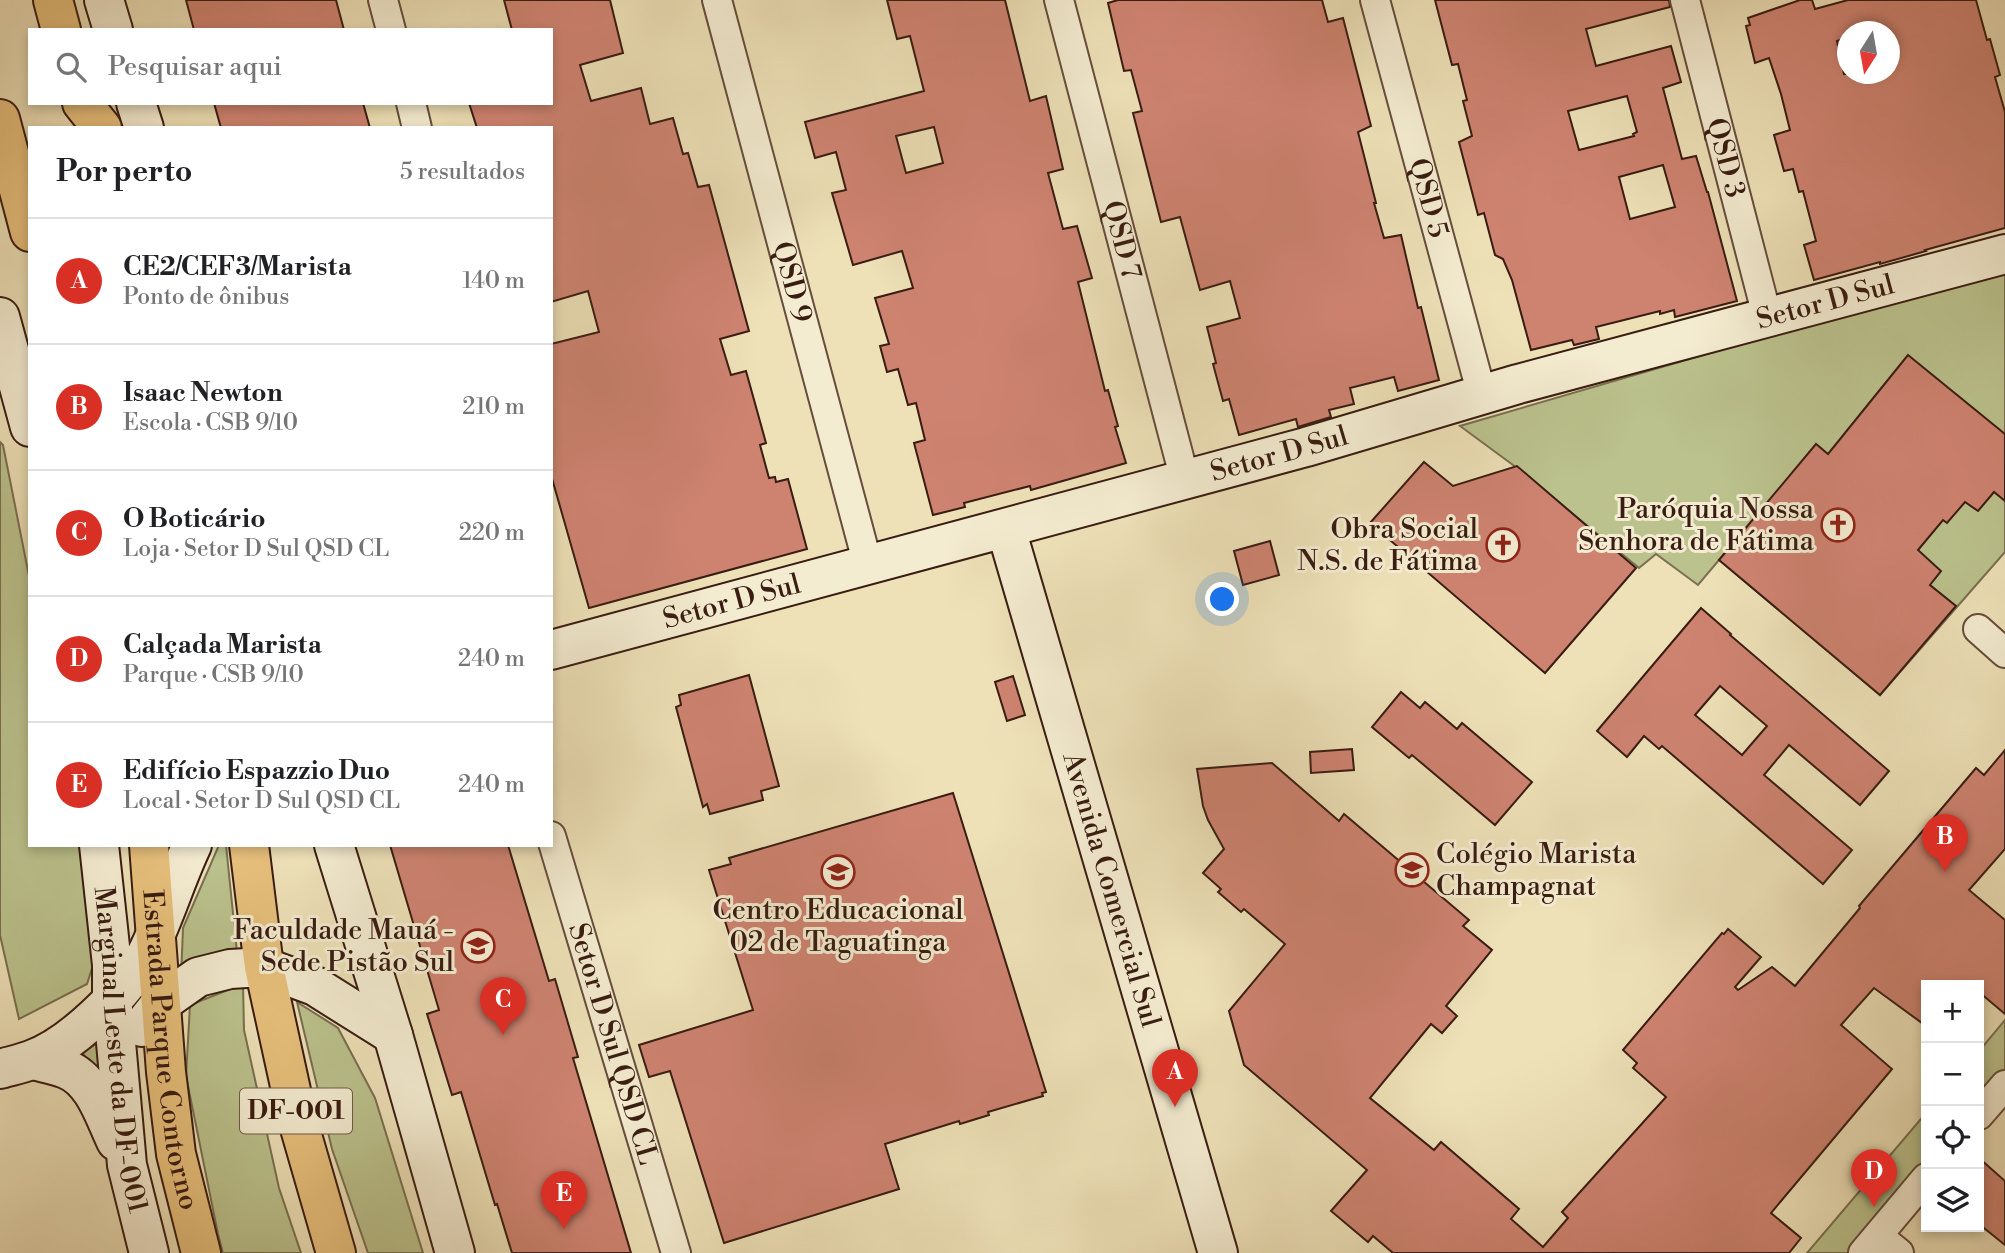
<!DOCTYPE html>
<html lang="pt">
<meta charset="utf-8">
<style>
body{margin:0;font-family:"Libre Bodoni",serif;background:#f6f6f6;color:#202124}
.controls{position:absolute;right:21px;bottom:21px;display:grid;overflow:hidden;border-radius:0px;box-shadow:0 4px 10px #0003}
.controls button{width:63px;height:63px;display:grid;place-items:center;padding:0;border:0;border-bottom:2px solid #e0e0e0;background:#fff;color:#202124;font:35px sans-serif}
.compass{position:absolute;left:1837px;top:21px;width:63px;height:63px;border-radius:50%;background:#fff;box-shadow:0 4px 10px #0003;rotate:191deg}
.you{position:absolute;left:1223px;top:600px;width:24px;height:24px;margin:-18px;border:5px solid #fff;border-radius:50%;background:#1a73e8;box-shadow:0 0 0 10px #1a73e833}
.badge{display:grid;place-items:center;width:46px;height:46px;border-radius:50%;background:#d93025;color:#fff;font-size:23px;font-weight:700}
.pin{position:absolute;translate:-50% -58px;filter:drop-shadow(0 2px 4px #0008)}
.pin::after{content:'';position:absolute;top:37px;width:24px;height:21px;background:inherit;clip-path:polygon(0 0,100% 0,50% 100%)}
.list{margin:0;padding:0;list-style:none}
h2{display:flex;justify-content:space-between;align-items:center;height:91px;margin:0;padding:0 28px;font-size:30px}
h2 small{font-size:23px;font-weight:400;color:#757577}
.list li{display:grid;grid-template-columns:46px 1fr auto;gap:21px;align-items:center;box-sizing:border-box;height:126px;padding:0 28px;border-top:2px solid #e0e0e0}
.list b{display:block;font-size:26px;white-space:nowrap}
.list p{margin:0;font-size:23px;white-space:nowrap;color:#757577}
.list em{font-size:23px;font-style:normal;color:#757577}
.icon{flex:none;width:38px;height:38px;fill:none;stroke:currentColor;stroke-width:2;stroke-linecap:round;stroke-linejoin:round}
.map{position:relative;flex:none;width:2005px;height:1253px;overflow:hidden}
.search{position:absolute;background:#fff;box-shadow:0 4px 10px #0003;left:28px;top:28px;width:525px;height:77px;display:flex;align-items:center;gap:18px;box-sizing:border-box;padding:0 24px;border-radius:0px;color:#757577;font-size:26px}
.panel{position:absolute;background:#fff;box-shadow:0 4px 10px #0003;left:28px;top:126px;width:525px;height:721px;border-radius:0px}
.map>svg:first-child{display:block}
.green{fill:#bbc28d;stroke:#7a6f50;stroke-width:2}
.building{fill:#ce8371;stroke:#391c12;stroke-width:2;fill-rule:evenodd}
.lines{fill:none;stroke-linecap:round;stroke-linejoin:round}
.minor-casing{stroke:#664d3c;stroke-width:32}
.secondary-casing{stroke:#391c12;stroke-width:42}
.trunk-casing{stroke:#391c12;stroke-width:42}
.minor{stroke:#f4ecd1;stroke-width:28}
.secondary{stroke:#f4ecd1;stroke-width:38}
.trunk{stroke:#e7c07c;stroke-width:38}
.labels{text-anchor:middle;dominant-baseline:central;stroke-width:6;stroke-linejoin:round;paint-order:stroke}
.shield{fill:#f4ecd1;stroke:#715a4b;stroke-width:2}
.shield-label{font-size:26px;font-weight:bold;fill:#391c12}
.street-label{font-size:28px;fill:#391c12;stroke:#f4ecd1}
.poi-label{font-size:28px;fill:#391c12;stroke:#f4ecd1;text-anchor:end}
</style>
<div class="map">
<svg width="2005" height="1253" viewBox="0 0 2005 1253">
<rect width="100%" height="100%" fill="#eee1b8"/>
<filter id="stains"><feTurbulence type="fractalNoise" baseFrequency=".00286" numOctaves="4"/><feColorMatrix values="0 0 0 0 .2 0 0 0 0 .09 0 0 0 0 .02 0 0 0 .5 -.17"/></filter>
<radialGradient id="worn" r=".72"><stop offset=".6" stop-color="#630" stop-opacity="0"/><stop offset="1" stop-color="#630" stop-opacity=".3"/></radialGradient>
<g class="green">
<path d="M2005 267V552L1880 695 1719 560 1698 585 1656 554 1639 568 1513 465 1460 426Z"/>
<path d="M0 442 3 445 30 581V845H83L101 940 87 984 19 1019 0 935Z"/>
<path d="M219 845H226L238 962 181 978 183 928Z"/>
<path d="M243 984 244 1030 279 1188 301 1253H223L218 1234 186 1076 190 1005Z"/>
<path d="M297 1002 338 1028 375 1098 423 1253H368L332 1149Z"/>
<path d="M2005 1020V1085L1979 1115V1051Z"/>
<path d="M107 1038 112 1101 82 1052Z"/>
<path d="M1926 1113V1178L1863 1253H1807Z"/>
</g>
<g class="building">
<path d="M186 0H336L344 30H194Z"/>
<path d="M504 0H610L623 53 580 65 591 101 641 88 650 124 673 118 683 154 688 153 698 187 709 185 749 331 720 339 731 375 746 371 766 443 760 445 769 478 775 477 776 482 788 479 807 549 589 608 551 475V344L599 332 588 291 551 302V128H477L469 103H551V30H512Z"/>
<path d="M887 0H1005L1030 101 1046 96 1063 169 1048 173 1063 229 1077 226 1092 278 1078 282 1105 391 1108 390 1118 426 1115 427 1126 463 1031 490 1030 486 964 503 965 507 933 515 914 443 925 440 916 403 908 405 898 369 887 372 880 346 889 344 875 298 913 288 902 251 853 265 832 193 846 190 836 152 815 158 805 122 924 91 910 36 897 39ZM934 127 943 163 906 173 896 136Z"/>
<path d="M1118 0H1322L1328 22 1343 18 1371 126 1358 132 1376 203H1374L1384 238 1401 235 1418 308 1421 307 1439 380 1398 391 1394 377 1350 388 1354 404 1329 410 1331 417 1298 427 1296 419 1239 435 1229 399 1223 401 1213 364 1216 363 1207 327 1240 318 1230 281 1200 290 1180 217 1161 222 1133 113 1142 111 1131 70 1124 71 1108 3Z"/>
<path d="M1435 0H1669L1670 7 1586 29 1596 66 1671 46 1681 82 1663 88 1682 159 1696 156 1707 192H1708L1737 301 1675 317 1674 310 1660 314V311L1596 327 1599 339 1574 345 1572 340 1531 350 1512 280 1503 259 1495 255 1484 213 1478 215 1459 142 1472 136 1463 101 1467 100 1458 64 1452 65ZM1627 96 1637 132 1633 134 1634 136 1579 150 1568 111ZM1663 165 1675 207 1630 219 1619 177Z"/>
<path d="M1800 0H1812L1815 9 1848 0H1976L1987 40 1990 39 2000 75 1995 77 2005 112V228L1925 250 1926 251 1880 264V262L1814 280 1804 245 1816 241 1803 191 1799 192 1793 169 1784 171 1774 135 1790 130 1781 94 1769 58 1755 63 1746 26 1750 25 1748 18ZM1847 32H1889V74H1844L1837 41 1847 38Z"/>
<path d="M214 103H363L370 128H221Z"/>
<path d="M1908 355 2005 434V501L1994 492 1978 511 1965 502 1947 523 1943 520 1918 550 1941 571 1930 585 1956 606 1880 695 1719 560 1816 444 1828 454Z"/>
<path d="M1424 462 1453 486 1517 466 1636 568 1545 673 1370 523Z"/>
<path d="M1270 541 1279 575 1243 585 1234 551Z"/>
<path d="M1701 608 1731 634 1730 635 1889 771 1860 805 1789 745 1764 775 1852 850 1823 884 1662 746 1659 749 1644 736 1627 757 1597 731ZM1720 686 1767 726 1742 755 1695 715Z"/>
<path d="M749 675 779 786 761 791 763 800 710 814 707 804 703 807 676 707 681 705 679 695Z"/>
<path d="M1013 676 1025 715 1007 721 995 682Z"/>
<path d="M1401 692 1420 708 1425 702 1457 729 1462 723 1532 782 1495 825 1412 755 1409 758 1372 727Z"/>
<path d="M1352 749 1354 770 1311 773 1310 752Z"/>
<path d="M2005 750V849L1969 890 2005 920V1014L1979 992V985H1926V1026L1874 988 1841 1025 1892 1069 1771 1213 1801 1238 1789 1253H1393L1373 1236 1368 1242 1331 1211 1367 1170 1244 1065 1229 1011 1285 944 1244 909 1241 912 1218 892 1221 889 1203 873 1224 849 1208 820 1203 806 1197 769 1272 763 1339 821 1344 814 1469 920 1463 926 1492 950 1446 1006 1457 1016 1442 1033 1431 1024 1370 1098 1434 1150 1441 1142 1519 1209 1511 1219 1543 1247 1568 1218 1562 1212 1666 1097 1633 1068 1637 1063 1623 1050 1722 933 1724 934 1728 929 1761 957 1735 987 1738 990 1772 967 1795 986 1860 908 1859 906 1976 768 1984 775Z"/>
<path d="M953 793 1046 1092 1042 1093 1043 1096 988 1112 989 1115 960 1124 959 1121 885 1144 899 1189 724 1243 670 1071 649 1077 639 1045 753 1010 709 870 731 864 729 858Z"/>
<path d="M390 845H508L549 981 555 979 578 1057 573 1058 631 1253H512L497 1204 495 1205 461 1092 452 1095 427 1014 439 1010Z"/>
<path d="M1979 1158 2005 1181V1245L1979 1224Z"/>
</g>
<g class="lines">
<defs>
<g id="minor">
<path d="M383 0 391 30"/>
<path id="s1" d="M717 0 868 565"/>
<path id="s2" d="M1059 0 1185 480"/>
<path id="s3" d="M1375 0 1482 395"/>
<path id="s4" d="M1685 0 1767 316"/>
<path d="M411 103 417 128"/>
<path d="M1978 629 2005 653"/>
<path id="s5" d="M551 836 676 1253"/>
<path d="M1979 1115 2005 1085"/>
<path d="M1878 1236 1899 1253"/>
<path d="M1863 1253 1926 1178"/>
</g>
<g id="secondary">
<path d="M104 0 113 30"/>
<path d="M136 103 144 128"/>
<path d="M0 317 30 427"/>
<path id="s6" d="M1006 529 1218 1253"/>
<path id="s7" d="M551 650 1306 447 1518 384 2005 254"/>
<path id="s8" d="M99 845 112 965V998L127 1165 149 1253"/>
<path d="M334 845 393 1035 455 1253"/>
<path d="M142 1027 161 1003 198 977 230 969 264 967 315 986 393 1035"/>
<path d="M33 1060C44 1063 56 1065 66 1069 94 1080 104 1116 116 1141"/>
<path d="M0 1069C10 1066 21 1064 31 1060 71 1046 126 992 146 955 164 920 175 881 192 845"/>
</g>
<g id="trunk">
<path d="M53 0 61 30"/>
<path d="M82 103 102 128"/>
<path d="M0 119 30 232"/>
<path id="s9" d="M149 845 166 1072 176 1154 201 1253"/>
<path d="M249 845 264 967 297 1118 336 1253"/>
</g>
</defs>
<use href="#minor" class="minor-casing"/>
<use href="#secondary" class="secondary-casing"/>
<use href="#trunk" class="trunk-casing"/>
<use href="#minor" class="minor"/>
<use href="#secondary" class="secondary"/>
<use href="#trunk" class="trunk"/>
</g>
<defs>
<symbol id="church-ring" viewBox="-11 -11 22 22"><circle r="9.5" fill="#f4ecd1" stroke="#8f2418" stroke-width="1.5"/><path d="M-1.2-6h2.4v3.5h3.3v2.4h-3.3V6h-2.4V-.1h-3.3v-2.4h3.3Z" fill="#8f2418"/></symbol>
<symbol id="university-ring" viewBox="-11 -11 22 22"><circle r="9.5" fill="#f4ecd1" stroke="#8f2418" stroke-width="1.5"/><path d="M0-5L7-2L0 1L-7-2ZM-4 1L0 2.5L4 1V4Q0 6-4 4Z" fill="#8f2418"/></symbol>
<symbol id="school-ring" viewBox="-11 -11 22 22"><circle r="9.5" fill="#f4ecd1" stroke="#8f2418" stroke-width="1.5"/><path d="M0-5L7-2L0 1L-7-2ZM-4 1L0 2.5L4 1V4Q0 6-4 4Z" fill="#8f2418"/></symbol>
</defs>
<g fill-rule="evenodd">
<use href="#church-ring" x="1819" y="506" width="38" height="38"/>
<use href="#church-ring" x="1484" y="526" width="38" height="38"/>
<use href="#university-ring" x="1393" y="851" width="38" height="38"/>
<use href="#school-ring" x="819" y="853" width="38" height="38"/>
<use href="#university-ring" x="459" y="927" width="38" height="38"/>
</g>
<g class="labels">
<rect class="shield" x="240" y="1088.5" width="112" height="45" rx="5"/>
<g class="shield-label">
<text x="296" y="1111">DF-001</text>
</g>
<g class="street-label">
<text stroke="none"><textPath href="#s4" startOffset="163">QSD 3</textPath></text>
<text stroke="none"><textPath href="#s3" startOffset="205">QSD 5</textPath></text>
<text stroke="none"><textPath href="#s2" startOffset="248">QSD 7</textPath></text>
<text stroke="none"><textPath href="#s1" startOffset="292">QSD 9</textPath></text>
<text stroke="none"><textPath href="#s7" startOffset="1321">Setor D Sul</textPath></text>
<text stroke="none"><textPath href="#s7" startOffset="754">Setor D Sul</textPath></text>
<text stroke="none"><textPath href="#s7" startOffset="187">Setor D Sul</textPath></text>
<text stroke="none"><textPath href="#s6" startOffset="376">Avenida Comercial Sul</textPath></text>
<text stroke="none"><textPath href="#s5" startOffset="217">Setor D Sul QSD CL</textPath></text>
<text stroke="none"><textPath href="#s8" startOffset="206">Marginal Leste da DF-001</textPath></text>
<text stroke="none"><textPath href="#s9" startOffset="206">Estrada Parque Contorno</textPath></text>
</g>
<g class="poi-label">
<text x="1814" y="509">Paróquia Nossa<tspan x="1814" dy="32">Senhora de Fátima</tspan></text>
<text x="1478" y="529">Obra Social<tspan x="1478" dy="32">N.S. de Fátima</tspan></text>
<text x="1436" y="854" text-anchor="start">Colégio Marista<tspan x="1436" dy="32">Champagnat</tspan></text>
<text x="838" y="910" text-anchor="middle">Centro Educacional<tspan x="838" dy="32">02 de Taguatinga</tspan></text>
<text x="454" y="930">Faculdade Mauá -<tspan x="454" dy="32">Sede Pistão Sul</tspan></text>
</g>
</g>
<rect width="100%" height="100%" filter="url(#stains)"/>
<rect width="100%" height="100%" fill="url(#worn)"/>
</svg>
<div class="controls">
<button>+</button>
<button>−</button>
<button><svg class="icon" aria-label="locate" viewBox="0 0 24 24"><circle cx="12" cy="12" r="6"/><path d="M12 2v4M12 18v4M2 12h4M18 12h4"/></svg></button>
<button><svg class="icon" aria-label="layers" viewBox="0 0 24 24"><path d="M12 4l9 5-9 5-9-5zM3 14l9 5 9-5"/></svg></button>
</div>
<svg class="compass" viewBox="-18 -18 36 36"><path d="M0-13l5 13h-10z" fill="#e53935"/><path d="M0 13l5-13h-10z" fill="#757577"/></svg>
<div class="you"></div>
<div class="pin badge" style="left:1175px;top:1107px">A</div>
<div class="pin badge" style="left:1945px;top:872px">B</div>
<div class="pin badge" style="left:503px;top:1035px">C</div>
<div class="pin badge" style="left:1874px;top:1207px">D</div>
<div class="pin badge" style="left:564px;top:1229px">E</div>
<div class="search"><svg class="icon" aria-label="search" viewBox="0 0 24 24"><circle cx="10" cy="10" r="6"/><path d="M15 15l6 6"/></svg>Pesquisar aqui</div>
<section class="panel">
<h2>Por perto<small>5 resultados</small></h2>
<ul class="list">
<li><span class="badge">A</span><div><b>CE2/CEF3/Marista</b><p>Ponto de ônibus</p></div><em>140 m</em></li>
<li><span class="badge">B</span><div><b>Isaac Newton</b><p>Escola · CSB 9/10</p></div><em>210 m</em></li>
<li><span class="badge">C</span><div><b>O Boticário</b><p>Loja · Setor D Sul QSD CL</p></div><em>220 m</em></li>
<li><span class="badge">D</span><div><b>Calçada Marista</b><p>Parque · CSB 9/10</p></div><em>240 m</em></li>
<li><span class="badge">E</span><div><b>Edifício Espazzio Duo</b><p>Local · Setor D Sul QSD CL</p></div><em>240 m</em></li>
</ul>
</section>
</div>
